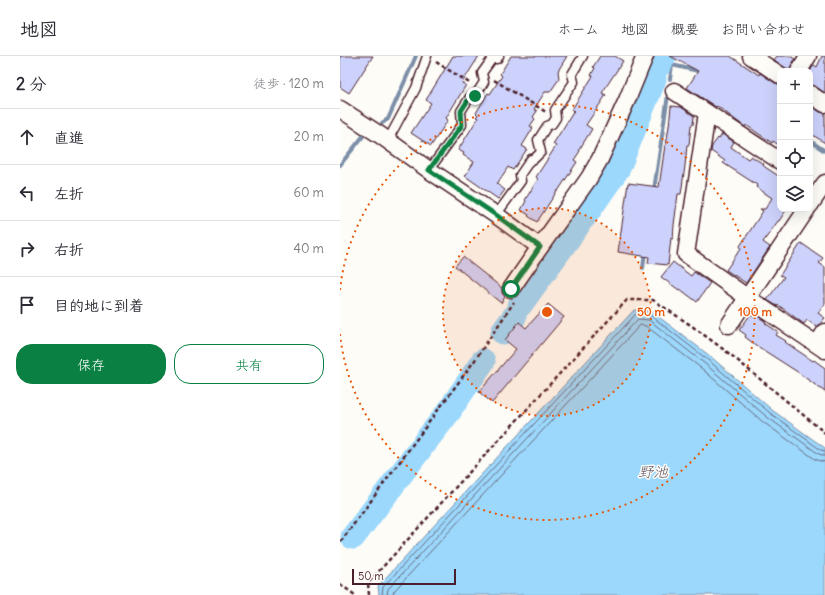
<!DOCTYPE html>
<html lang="ja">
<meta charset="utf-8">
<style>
body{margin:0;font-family:Delius,"Klee One",sans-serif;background:#f2f2f3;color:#2b2b33}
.controls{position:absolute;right:12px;top:12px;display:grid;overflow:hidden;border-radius:8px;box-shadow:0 4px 16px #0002}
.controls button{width:36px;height:36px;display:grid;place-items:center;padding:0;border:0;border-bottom:1px solid #e1e1e2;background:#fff;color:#2b2b33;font:20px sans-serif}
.scale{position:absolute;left:12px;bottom:10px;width:104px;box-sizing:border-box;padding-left:4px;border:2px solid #4a1f2b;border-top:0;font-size:11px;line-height:14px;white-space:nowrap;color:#4a1f2b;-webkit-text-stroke:3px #fdfcf7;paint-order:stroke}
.stop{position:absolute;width:12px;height:12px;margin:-9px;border:3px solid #0b8043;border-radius:50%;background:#fff}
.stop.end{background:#0b8043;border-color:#fff;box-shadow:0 1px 4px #0008}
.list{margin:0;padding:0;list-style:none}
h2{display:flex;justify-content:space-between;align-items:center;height:52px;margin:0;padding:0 16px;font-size:17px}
h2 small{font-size:13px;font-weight:400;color:#7c7c81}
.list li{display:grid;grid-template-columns:26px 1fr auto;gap:12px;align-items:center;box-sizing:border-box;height:56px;padding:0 16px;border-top:1px solid #e1e1e2}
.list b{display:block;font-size:15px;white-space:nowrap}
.list em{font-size:13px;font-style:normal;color:#7c7c81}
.actions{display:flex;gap:8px;padding:12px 16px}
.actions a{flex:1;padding:9px 0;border:1px solid #0b8043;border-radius:16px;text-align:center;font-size:14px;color:#0b8043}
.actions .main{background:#0b8043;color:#fff}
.icon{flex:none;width:22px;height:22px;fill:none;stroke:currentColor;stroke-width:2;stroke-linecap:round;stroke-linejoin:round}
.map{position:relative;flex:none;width:485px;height:539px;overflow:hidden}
header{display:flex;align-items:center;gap:24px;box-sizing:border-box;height:56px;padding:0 20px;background:#fff;border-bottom:1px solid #e1e1e2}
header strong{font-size:19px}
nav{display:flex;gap:22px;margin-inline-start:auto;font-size:14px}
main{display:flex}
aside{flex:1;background:#fff}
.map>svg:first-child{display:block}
.water{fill:#9bd8fc;stroke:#7b8ea8}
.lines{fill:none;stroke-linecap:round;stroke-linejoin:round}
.shore{stroke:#6a697f;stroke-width:1}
.stream{stroke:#7b8ea8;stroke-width:4}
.river{stroke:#9bd8fc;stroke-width:25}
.building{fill:#ccd2fb;stroke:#4a1f2b}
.lane-casing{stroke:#4a1f2b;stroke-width:11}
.street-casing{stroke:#4a1f2b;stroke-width:19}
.path{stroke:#4a1f2b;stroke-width:2.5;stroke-dasharray:4 3;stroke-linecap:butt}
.lane{stroke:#fdfcf7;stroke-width:8}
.street{stroke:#fdfcf7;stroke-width:16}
.route{stroke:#0b8043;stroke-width:5}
.ring{fill:none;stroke:#e8590c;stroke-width:2;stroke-dasharray:2 4}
.labels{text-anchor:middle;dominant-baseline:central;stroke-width:3;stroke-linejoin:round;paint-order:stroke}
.water-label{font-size:15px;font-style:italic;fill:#62566a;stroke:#fdfcf7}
.centre{fill:#e8590c;stroke:#fdfcf7;stroke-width:2}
.ring-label{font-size:12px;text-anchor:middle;font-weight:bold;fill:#e8590c;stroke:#fdfcf7;stroke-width:3;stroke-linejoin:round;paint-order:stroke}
</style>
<header>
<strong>地図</strong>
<nav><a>ホーム</a><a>地図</a><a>概要</a><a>お問い合わせ</a></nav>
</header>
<main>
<aside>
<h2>2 分<small>徒歩 · 120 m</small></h2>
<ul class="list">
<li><svg class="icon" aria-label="ahead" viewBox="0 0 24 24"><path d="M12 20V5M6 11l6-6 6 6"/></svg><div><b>直進</b></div><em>20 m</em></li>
<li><svg class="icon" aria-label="left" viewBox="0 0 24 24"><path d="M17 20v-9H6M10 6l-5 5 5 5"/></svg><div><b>左折</b></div><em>60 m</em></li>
<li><svg class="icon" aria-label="right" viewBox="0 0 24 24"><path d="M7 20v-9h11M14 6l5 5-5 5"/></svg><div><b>右折</b></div><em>40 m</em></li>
<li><svg class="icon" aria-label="arrive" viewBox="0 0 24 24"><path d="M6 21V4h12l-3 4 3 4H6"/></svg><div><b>目的地に到着</b></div></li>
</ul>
<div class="actions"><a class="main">保存</a><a>共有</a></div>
</aside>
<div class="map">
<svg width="485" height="539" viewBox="0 0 485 539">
<rect width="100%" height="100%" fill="#fdfcf7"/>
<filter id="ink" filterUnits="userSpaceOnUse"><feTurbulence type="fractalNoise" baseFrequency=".025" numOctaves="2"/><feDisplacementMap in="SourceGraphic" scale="8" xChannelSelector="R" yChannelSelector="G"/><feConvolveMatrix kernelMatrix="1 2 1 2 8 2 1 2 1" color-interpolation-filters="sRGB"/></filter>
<g filter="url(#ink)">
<path class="water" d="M294 254 311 255 370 300 432 354 485 392V539H39L38 530Z"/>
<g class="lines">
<g class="shore">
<path d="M42 539 43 531 296 258 310 259 368 304 430 357 481 394 485 395"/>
<path d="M47 539 48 533 298 263 309 264 364 307 427 361 479 398 485 400"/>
<path d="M53 539 54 535 300 269 306 270 361 312 423 366 475 403 480 405 485 406"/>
</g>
<g class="stream">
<path d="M321 5 332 9 358 15 361 17"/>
<path d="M330 23 332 9"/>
<path d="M42 67 48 63 76 0"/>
<path d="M470 85 485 95"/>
<path d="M0 109 24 79"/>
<path d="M314 134 328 39"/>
<path d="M303 212 305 196"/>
</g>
<g class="river">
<path d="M319 9 324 0"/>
<path d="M244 161 278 112 314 23"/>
<path d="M180 249 238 169"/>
<path d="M163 276 174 261"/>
<path d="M115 346 143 305"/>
<path d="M85 386 110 354"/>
<path d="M13 481 80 393"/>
</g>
</g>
<g class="building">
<path d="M0 0H33L9 37 0 31Z"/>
<path d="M113 0H139L122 27 126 29 106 62 108 64 91 90 71 77 91 47 86 44Z"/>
<path d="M171 0H227L218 15 219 23 210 36H205L194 53 197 55 193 61 195 63 190 70 193 72 182 90 187 93 173 114 168 111 157 128 165 134 158 143 125 120 134 106 123 99 124 97 118 94 138 62 136 61 138 59 136 57 148 37 150 38 162 20 160 18Z"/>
<path d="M260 0H275L283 5 262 37 266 39 246 69 252 73 239 94 240 95 234 104 237 106 218 135H217L197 166 188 160 189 159 181 154 186 145 185 144 198 123 196 121 216 90 213 88 234 55 232 53 253 20 251 19 255 12 253 11Z"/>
<path d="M330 0H390L419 19 420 17 435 27 440 28V90L433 85 432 87 406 69 405 71 377 50 376 51 347 32 358 15Z"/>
<path d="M437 0H450L455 3 451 10 450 15 434 4Z"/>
<path d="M482 0H485V37L475 30 470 29V15L474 9 477 11Z"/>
<path d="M470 49 480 56 485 57V87L470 77Z"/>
<path d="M331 50 341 51 354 60 353 69H351L349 89H347L345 110 341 138H338L334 169 333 183 331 182 328 209 308 207 309 201 278 196 288 127 319 131 325 89H326L329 70Z"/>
<path d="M382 78 394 86 391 91 408 103 411 100 417 104 424 108 423 109 425 111 440 121V153H447L439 165H438L423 186 430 191 406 227 386 214 401 192 400 190 423 155 420 153H425L432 142 416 131 417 129 383 107 385 105 371 95 372 90 378 82 379 83Z"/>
<path d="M461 187 483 202 479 207 485 211V248L478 257 485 262 477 271 467 264 464 268 438 249 437 250 427 244 444 221 440 219Z"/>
<path d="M123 201 162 232V237L165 241 161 247 115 210Z"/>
<path d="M333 206 351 220 354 216 370 227 357 246 340 233 339 234 321 221Z"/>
<path d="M208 248 224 261 152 347 139 336 176 293 165 284 179 266 186 272Z"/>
<path d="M411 258 415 261 416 259 426 266 425 267 438 276 436 279 446 285 445 286 473 305 474 304 485 312V336L456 315 417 290 405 281 406 279 399 274Z"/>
</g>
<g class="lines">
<defs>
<g id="lane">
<path d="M48 84 76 32 87 0"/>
<path d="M89 114 122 69 121 55 130 41 135 40 144 26 142 17 152 3H157L159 0"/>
<path d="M156 159 181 125 180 119 191 103H194L201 96 198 84 207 70 212 68 216 62 215 54 234 26 232 18 243 0"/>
</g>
<g id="street">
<path d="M411 0 440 19"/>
<path d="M459 15 468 0"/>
<path d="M334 35 440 105"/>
<path d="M470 38 485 48"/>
<path d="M0 53 40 79 89 114 156 159 200 191"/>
<path d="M367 57 346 198 408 242 485 294"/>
<path d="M470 149 485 127"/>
<path d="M171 233 200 191 249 122 260 103 287 44 305 0"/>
<path d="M389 269 467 153"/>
<path d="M477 288 485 276"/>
</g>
</defs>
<use href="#lane" class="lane-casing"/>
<use href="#street" class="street-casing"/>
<g class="path">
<path d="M96 6 131 28"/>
<path d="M154 24 206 56"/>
<path d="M0 485 2 484 135 304 174 246"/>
<path d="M0 528 15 539"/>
<path d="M29 539 28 527 287 244H313L352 270 391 299 485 377"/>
</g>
<use href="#lane" class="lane"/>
<use href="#street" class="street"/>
</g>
</g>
<g class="lines" filter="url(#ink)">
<path class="route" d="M135 40 130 41 121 55 122 69 89 114 156 159 200 191 171 233"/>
</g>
<circle cx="207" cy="256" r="104" fill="#e8590c" fill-opacity=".12"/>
<g class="ring">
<circle cx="207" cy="256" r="104"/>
<path d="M0 234A208 208 0 1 1 0 278"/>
</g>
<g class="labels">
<g class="water-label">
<text x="313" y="415">野池</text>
</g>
</g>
<circle cx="207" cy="256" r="6" class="centre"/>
<g class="ring-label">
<text x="311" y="260">50 m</text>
<text x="415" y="260">100 m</text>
</g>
</svg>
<div class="controls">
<button>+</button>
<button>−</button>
<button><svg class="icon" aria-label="locate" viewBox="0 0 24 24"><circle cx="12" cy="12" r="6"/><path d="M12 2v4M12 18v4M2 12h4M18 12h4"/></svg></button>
<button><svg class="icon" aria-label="layers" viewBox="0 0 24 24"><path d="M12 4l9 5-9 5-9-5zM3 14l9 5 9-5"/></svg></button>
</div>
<div class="scale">50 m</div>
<div class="stop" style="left:171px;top:233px"></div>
<div class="stop end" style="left:135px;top:40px"></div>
</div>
</main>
